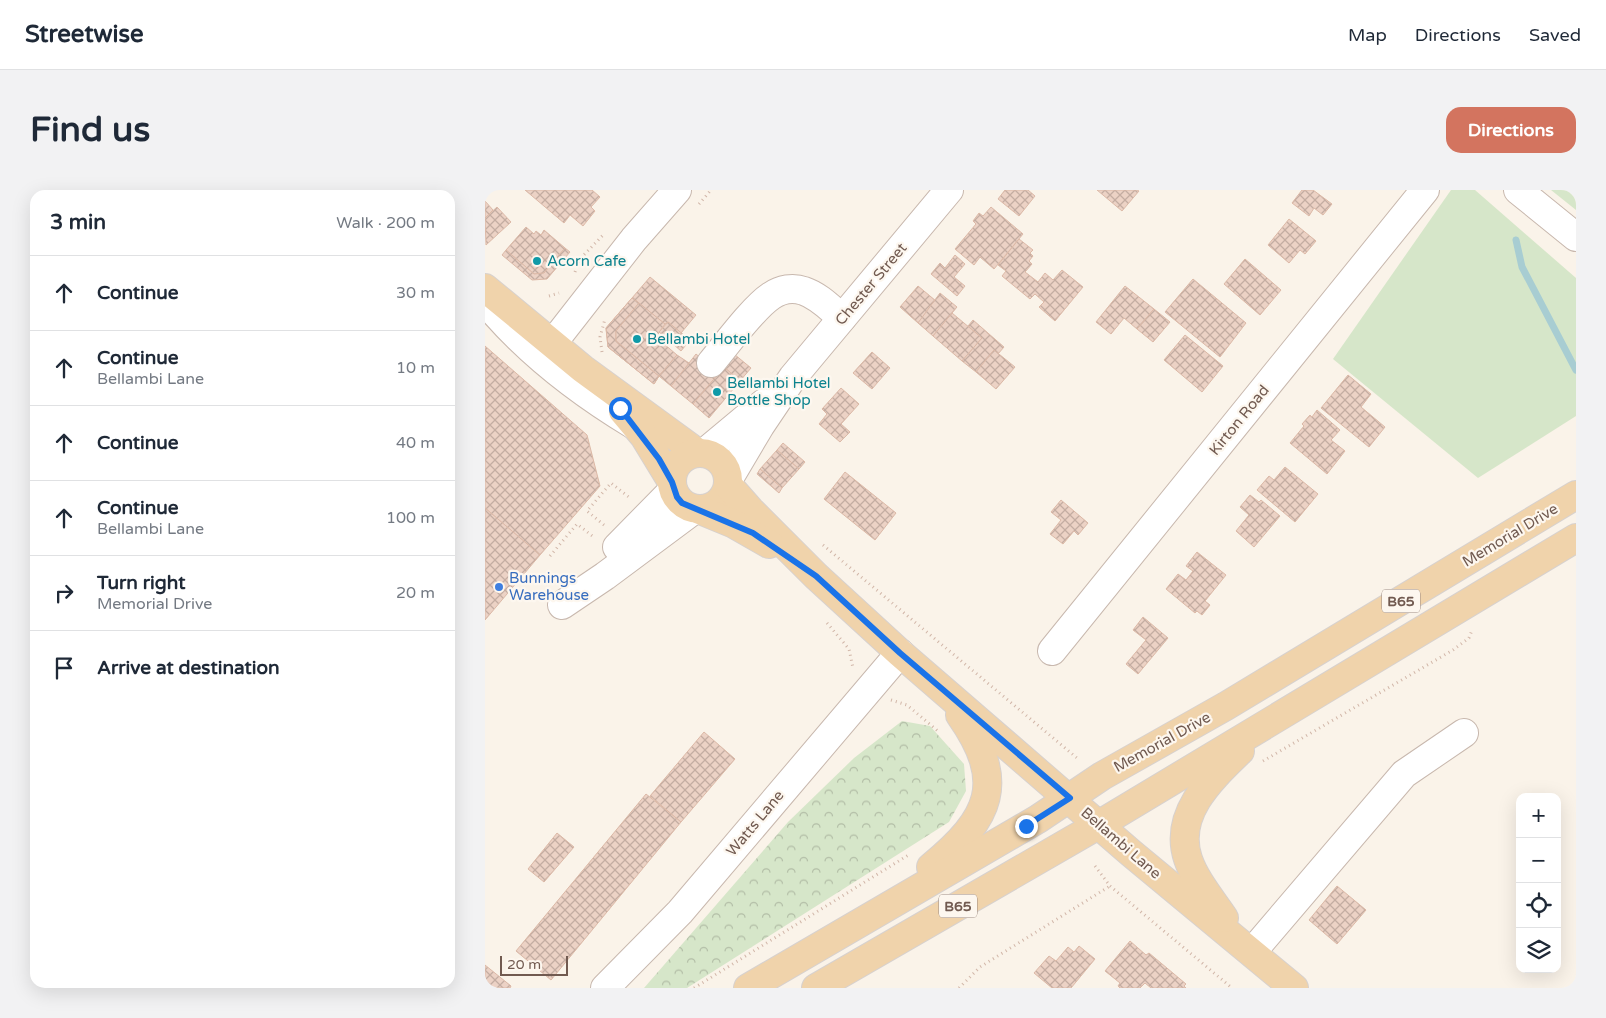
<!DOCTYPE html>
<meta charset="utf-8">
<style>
body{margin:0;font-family:"Varela Round",sans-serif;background:#f2f2f3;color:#1f2937}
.controls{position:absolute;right:15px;bottom:15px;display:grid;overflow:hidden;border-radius:10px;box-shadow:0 5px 20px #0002}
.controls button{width:45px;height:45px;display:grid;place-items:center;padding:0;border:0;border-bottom:1px solid #e0e1e3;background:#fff;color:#1f2937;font:25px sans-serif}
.scale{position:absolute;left:15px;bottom:12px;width:68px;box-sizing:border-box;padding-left:5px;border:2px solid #715a50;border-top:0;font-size:14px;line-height:18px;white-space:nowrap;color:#715a50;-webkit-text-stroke:4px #fdf7ef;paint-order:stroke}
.stop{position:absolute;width:15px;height:15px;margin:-11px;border:4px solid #1a73e8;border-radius:50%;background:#fff}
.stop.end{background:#1a73e8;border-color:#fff;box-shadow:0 1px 5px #0008}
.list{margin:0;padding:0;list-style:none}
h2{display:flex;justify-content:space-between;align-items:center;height:65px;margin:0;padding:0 20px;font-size:21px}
h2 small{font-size:16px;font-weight:400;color:#747a83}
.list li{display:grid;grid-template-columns:32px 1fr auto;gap:15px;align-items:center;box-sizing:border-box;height:75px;padding:0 20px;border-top:1px solid #e0e1e3}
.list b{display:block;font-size:19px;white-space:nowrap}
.list p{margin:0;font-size:16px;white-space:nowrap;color:#747a83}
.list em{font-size:16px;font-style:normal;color:#747a83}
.icon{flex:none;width:28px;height:28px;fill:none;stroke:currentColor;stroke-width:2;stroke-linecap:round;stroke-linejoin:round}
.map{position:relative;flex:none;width:1091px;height:798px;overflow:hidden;border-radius:15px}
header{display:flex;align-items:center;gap:30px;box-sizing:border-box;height:70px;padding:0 25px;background:#fff;border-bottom:1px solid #e0e1e3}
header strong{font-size:24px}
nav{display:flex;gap:28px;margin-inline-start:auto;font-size:18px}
.intro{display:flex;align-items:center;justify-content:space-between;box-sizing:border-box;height:120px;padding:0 30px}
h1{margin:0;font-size:35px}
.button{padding:12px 22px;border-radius:15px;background:#d3745f;color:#fff;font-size:18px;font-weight:700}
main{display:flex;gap:30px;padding:0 30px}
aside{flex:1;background:#fff;border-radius:15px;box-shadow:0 5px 20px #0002}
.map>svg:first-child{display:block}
.green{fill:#d6e6c9}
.forest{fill:url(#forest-crowns)}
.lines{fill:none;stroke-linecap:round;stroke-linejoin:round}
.stream{stroke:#a8cdd2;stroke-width:7}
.building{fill:url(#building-cross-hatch);stroke:#dcb9a7}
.minor-casing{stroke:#c8b8ae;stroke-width:30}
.major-casing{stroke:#d7d1ce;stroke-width:30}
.path{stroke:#d1b6a8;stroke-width:3;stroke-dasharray:1 4;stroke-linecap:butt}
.minor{stroke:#fff;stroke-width:28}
.major{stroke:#f0d3ab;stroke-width:28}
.route{stroke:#1a73e8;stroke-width:6}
.culture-dot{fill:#0f9aa8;stroke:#fdf7ef;stroke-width:2}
.shop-dot{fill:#3f7fe0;stroke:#fdf7ef;stroke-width:2}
.labels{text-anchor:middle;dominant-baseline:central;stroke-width:4.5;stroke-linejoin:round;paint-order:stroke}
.shield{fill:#fdf7ef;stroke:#9b8980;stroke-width:1}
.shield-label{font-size:14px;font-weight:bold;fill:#715a50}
.culture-label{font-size:15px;fill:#0d838f;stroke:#fdf7ef;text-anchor:start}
.street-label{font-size:15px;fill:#715a50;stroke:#fdf7ef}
.shop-label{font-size:15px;fill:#366cbe;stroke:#fdf7ef;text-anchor:start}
</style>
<header>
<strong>Streetwise</strong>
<nav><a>Map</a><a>Directions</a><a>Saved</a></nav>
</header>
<div class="intro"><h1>Find us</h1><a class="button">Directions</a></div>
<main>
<aside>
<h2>3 min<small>Walk · 200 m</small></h2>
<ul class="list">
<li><svg class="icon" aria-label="ahead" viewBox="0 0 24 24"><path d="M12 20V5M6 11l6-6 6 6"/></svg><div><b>Continue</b></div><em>30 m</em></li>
<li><svg class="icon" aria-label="ahead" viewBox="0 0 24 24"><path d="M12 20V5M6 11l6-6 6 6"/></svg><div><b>Continue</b><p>Bellambi Lane</p></div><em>10 m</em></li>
<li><svg class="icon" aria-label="ahead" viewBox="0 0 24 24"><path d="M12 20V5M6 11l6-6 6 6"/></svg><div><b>Continue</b></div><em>40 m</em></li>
<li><svg class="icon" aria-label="ahead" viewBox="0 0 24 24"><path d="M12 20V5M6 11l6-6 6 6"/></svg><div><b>Continue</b><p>Bellambi Lane</p></div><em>100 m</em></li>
<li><svg class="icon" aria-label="right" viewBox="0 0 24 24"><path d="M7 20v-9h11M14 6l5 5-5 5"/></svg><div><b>Turn right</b><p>Memorial Drive</p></div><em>20 m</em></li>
<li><svg class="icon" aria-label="arrive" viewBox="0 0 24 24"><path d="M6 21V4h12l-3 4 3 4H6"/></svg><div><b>Arrive at destination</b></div></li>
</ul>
</aside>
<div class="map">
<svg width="1091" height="798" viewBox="0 0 1091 798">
<defs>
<pattern id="forest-crowns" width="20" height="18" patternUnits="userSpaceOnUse" patternTransform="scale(1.25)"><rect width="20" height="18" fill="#d6e6c9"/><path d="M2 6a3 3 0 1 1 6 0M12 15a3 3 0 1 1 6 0" fill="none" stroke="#b2bda6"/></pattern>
<pattern id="building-cross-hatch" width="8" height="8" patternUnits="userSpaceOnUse" patternTransform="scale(1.25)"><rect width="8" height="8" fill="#ecd2c5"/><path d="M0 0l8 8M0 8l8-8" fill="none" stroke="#c4ada2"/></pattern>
</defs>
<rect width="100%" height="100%" fill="#faf3e9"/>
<g class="green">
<path d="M966 0H990L1091 88V226L993 288 848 169Z"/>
<path d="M1066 0H1091V20Z"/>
</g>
<path class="forest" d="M417 531 445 536 479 574 481 601 464 632 202 798H159L303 632 369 568Z"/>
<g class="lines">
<path class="stream" d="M1031 50 1037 77 1091 180"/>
</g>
<g class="building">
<path d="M40 0H107L115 7 106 17 110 21 98 36 85 25 79 33Z"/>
<path d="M520 0H543L550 6 534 26 513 9Z"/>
<path d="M612 0H652L654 1 637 21Z"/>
<path d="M817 0H828L847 14 838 25 829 18 824 26 807 13Z"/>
<path d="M0 11 8 20 0 28Z"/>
<path d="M12 17 26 32 1 55 0 28Z"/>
<path d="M506 17 538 44 509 79 495 67 489 75 470 59 491 34 488 31 494 23 498 26Z"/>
<path d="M804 29 831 51 820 64 815 60 804 73 783 55Z"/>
<path d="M41 37 49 44 51 41 56 45 59 40 80 58 59 83 49 84 21 60Z"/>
<path d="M534 49 548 60 545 63 548 66 544 71 547 74 540 82 553 92 560 83 568 90 577 80 598 97 570 131 554 117 559 112 550 104 545 109 517 86 521 81 513 75Z"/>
<path d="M80 58 85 62 62 89 47 90 17 65 21 60 49 84 59 83Z"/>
<path d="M470 65 480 74 469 87 480 96 472 106 446 84 455 73 460 78Z"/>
<path d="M760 69 796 100 775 125 739 94Z"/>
<path d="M165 87 211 125 196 143 183 132 180 134 147 108Z"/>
<path d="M708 89 761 133 735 167 680 122Z"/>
<path d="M433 96 451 111 433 133 415 117Z"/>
<path d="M640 96 669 119 652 139 639 128 626 144 611 132Z"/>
<path d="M455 103 472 117 448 146 433 133Z"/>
<path d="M147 108 154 113 131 141V151L174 186 169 194 123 157 121 138Z"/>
<path d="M147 108 154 113 131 141V151L174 186 169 194 123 157 121 138Z"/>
<path d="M154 113 180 134 171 147 192 165 174 186 131 151V141Z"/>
<path d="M669 119 685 132 668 152 652 139Z"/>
<path d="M467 123 497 148 477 171 448 146Z"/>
<path d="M488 130 519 157 513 164 509 160 491 182 477 171 497 148 483 136Z"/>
<path d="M183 132 205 150 196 161 174 142Z"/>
<path d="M700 145 738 176 717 202 679 170Z"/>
<path d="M0 156 102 245 115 296 55 365 0 318Z"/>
<path d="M509 160 530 177 511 199 491 182Z"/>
<path d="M387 162 405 178 387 199 368 183Z"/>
<path d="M211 164 234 183 208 214 186 196Z"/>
<path d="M249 164 266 178 255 191 239 177Z"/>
<path d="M192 165 204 173 186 196 174 186Z"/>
<path d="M239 177 255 191 224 228 208 214Z"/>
<path d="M863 185 886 204 876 217 900 237 884 257 836 218Z"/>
<path d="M356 198 374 214 356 234 365 242 355 252 334 234 342 224 337 219Z"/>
<path d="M832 220 855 240 846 250 860 261 842 284 805 253 819 236 817 234 825 225 827 227Z"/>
<path d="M298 253 320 272 314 279 292 260Z"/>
<path d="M292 260 314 279 297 298 275 279Z"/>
<path d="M800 277 833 304 810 332 772 300 784 286 789 290Z"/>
<path d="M275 279 297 298 294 303 272 284Z"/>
<path d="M360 282 411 323 390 350 339 309Z"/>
<path d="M765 305 774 312 776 310 795 326 769 357 751 341 764 325 755 317Z"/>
<path d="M576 310 603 333 593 345 589 341 578 354 565 344 576 330 566 322Z"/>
<path d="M0 318 55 365 0 430Z"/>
<path d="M712 362 741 385 720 411 725 415 717 425 712 421 710 423 681 399 693 384 701 390 708 381 701 376Z"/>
<path d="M658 427 683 448 653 484 641 474 661 450 648 440Z"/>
<path d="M219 542 250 569 196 632 165 606Z"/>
<path d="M161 604 196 632 66 790 31 761Z"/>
<path d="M72 643 89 657 59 692 43 679Z"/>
<path d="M852 696 881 720 852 754 824 730Z"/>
<path d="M645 751 661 765 664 763 701 794 699 796 701 798H666L660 793 655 798H635L633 796 635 793 620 781Z"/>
<path d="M594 756 610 769 586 798H567L549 783 564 766 571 771 583 757 589 762Z"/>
<path d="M0 775 26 796 25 798H0Z"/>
</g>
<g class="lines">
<defs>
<g id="minor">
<path d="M1033 0 1091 47"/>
<path d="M0 111C40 160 96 203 149 235"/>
<path d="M67 154 149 49 192 0"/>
<path d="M226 173C241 155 268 118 286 106 296 99 308 97 319 101 334 106 346 119 357 128"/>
<path d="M219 263 279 213"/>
<path d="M243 290 275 236 308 187 464 0"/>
<path d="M132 357 188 300"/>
<path d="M77 415 120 386 210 319"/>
<path d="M567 461 940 0"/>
<path d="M767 762 919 584 979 543"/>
<path d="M120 798 195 722 415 463"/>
</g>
<g id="major">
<path d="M0 98 98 179 213 263"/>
<path d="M138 221 159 246 187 292"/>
<circle cx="215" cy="291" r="28"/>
<path d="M243 295 265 320 331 386 415 463 646 663 809 798"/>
<path d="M215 320 249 334 284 354"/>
<path d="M446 677C506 628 522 592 475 525"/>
<path d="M739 728C727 710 710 690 703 669 688 624 726 589 755 561"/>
<path d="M263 798 553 629 617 586 741 516 1091 305"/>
<path d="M331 798 615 634 1091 348"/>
</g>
</defs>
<use href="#minor" class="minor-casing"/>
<use href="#major" class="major-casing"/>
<g class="path">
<path d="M214 14 226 0"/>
<path d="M90 82 95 69 120 43"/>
<path d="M64 106 74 103"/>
<path d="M117 162 115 147 120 129"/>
<path d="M119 335 102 321 126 293 145 308"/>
<path d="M338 355 592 568"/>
<path d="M65 366 92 334 110 348"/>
<path d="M342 433 364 459 368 478"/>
<path d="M406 510 422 515 454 542"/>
<path d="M778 571 968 460 984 448 987 440"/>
<path d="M610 676 625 696 747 798"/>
<path d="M209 798 425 664"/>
<path d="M474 798 495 777 625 696"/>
</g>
<use href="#minor" class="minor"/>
<use href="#major" class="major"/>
</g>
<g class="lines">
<path class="route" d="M135 218 174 269 187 292 192 307 197 313 268 343 331 386 415 463 585 608 541 636"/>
</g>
<g class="culture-dot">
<circle cx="52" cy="71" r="5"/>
<circle cx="152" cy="149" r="5"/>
<circle cx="232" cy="202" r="5"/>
</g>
<circle class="shop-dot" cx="14" cy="397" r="5"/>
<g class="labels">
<g class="shield">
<rect x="897" y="399.5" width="38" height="23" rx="4"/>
<rect x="454" y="704.5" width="38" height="23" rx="4"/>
</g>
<g class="shield-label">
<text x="916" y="411">B65</text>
<text x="473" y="716">B65</text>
</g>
<g class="culture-label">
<text x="62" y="71">Acorn Cafe</text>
<text x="162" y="149">Bellambi Hotel</text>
<text x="242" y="193">Bellambi Hotel<tspan x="242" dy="17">Bottle Shop</tspan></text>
</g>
<g class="street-label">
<text transform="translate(386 94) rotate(-50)">Chester Street</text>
<text transform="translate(754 230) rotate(-51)">Kirton Road</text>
<text transform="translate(1025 345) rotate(-31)">Memorial Drive</text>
<text transform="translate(677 552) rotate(-29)">Memorial Drive</text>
<text transform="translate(270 633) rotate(-50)">Watts Lane</text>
<text transform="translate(636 653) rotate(41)">Bellambi Lane</text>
</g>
<g class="shop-label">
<text x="24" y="388">Bunnings<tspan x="24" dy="17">Warehouse</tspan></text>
</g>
</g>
</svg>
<div class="controls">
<button>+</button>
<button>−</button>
<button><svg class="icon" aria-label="locate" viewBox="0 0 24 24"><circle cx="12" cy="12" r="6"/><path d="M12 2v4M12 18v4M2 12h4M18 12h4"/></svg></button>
<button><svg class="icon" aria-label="layers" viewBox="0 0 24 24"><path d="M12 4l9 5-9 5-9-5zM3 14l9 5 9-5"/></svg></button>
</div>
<div class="scale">20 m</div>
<div class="stop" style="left:135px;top:218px"></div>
<div class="stop end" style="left:541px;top:636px"></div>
</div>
</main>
